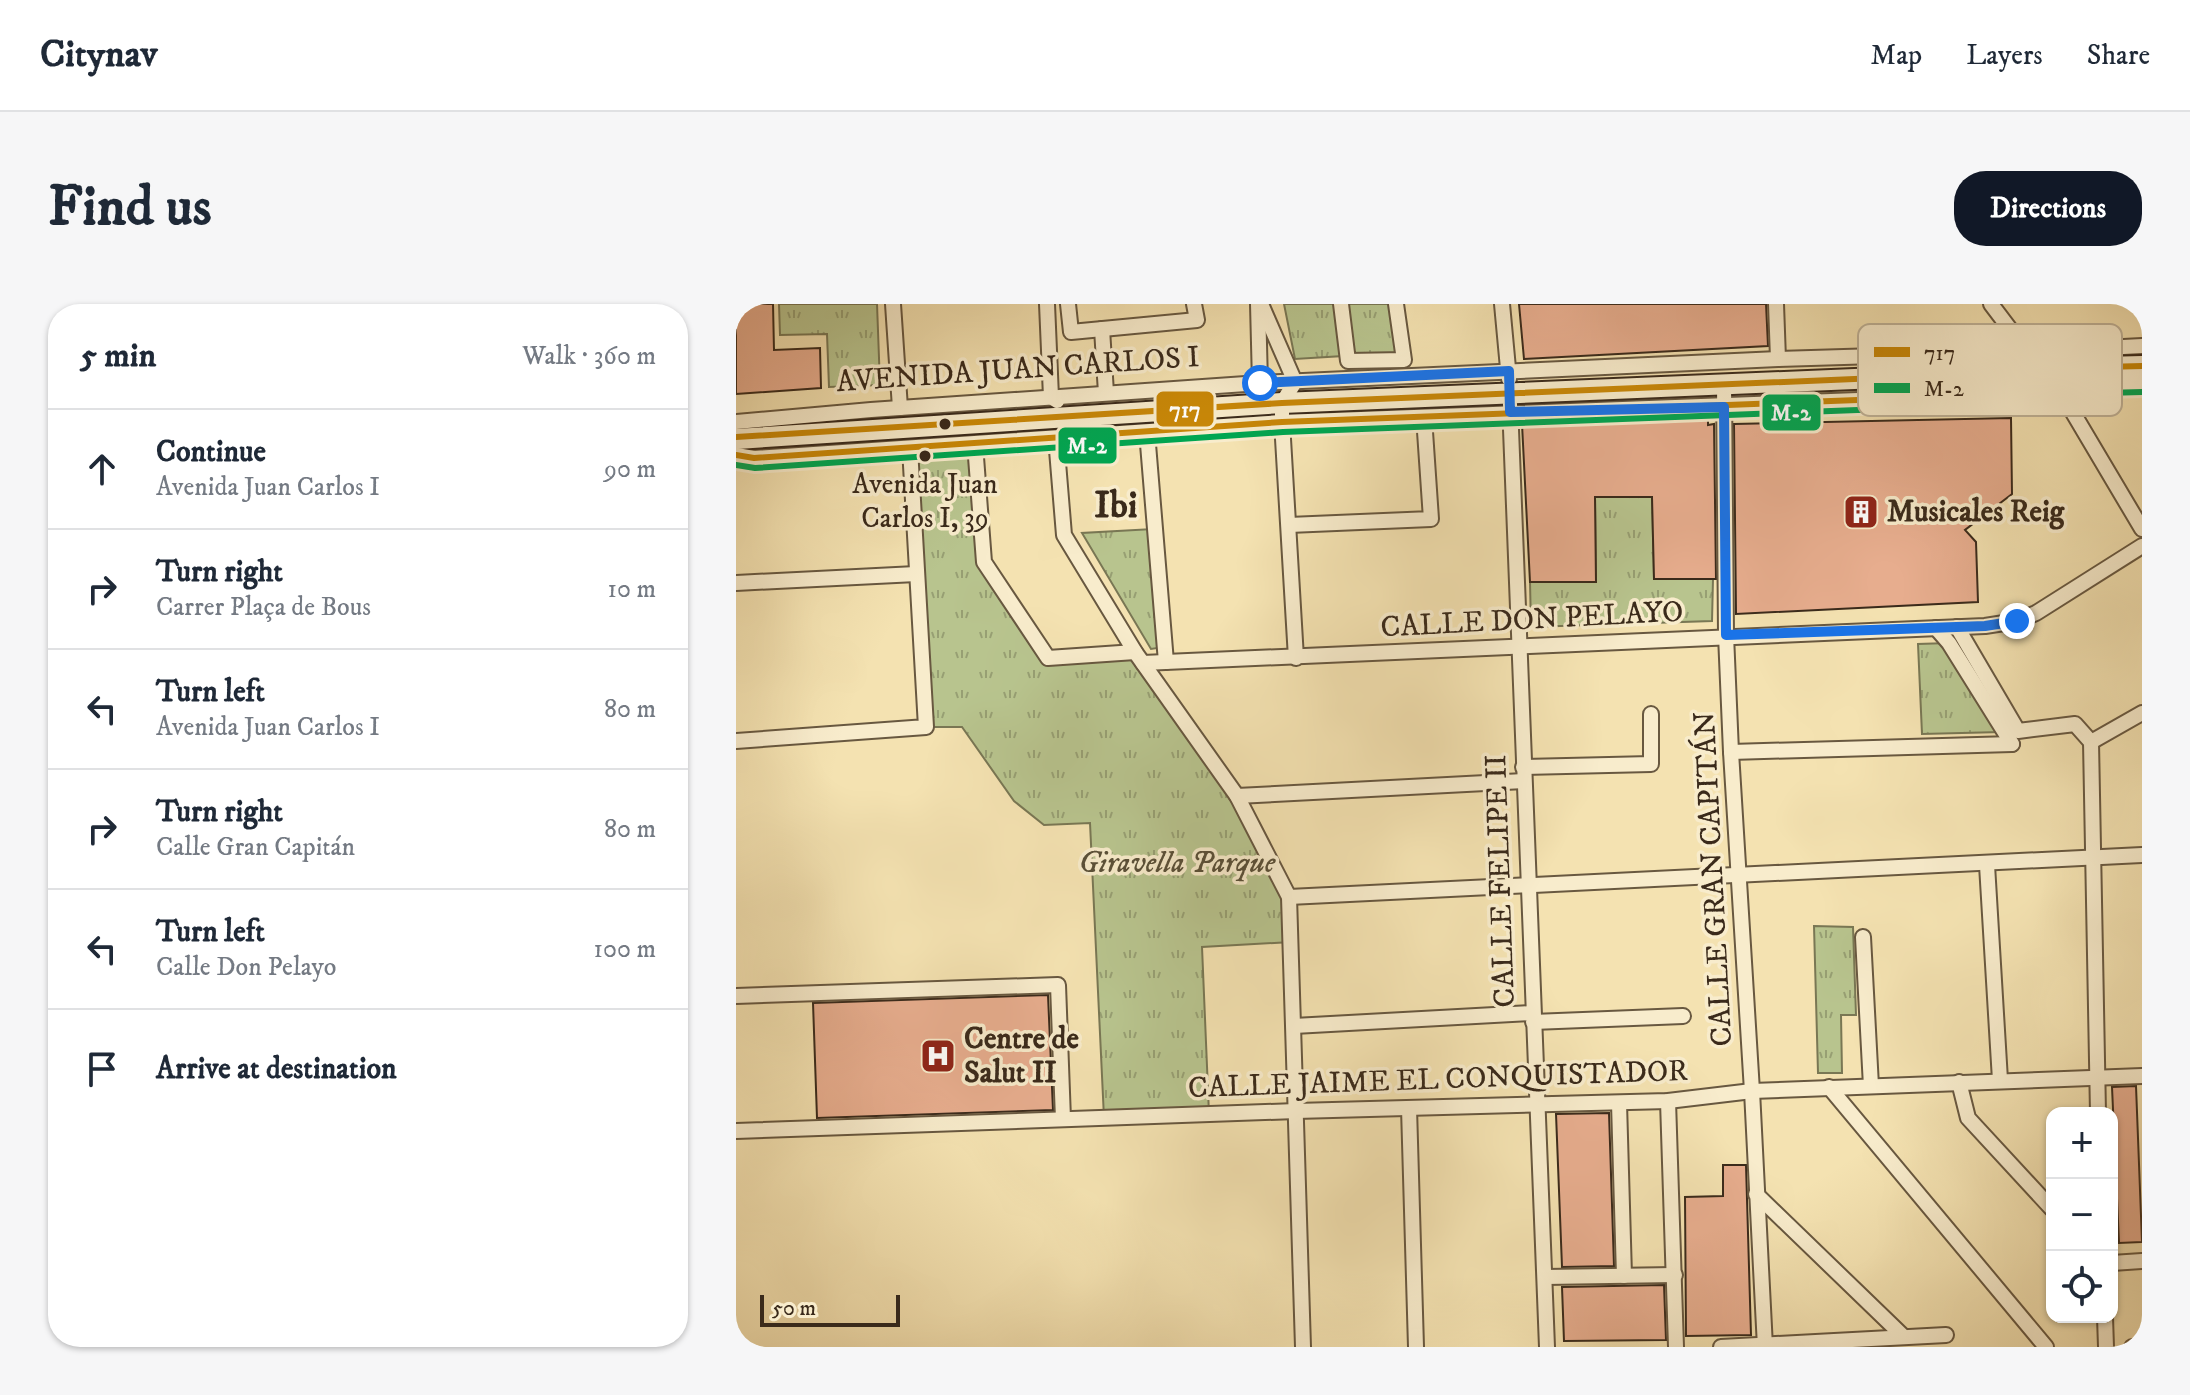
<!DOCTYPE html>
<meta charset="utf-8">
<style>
body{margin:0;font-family:"IM FELL DW Pica",serif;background:#f6f6f7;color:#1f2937}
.controls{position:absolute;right:24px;bottom:24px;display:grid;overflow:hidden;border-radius:16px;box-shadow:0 2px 6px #0004}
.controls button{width:72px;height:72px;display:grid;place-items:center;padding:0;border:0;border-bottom:2px solid #e0e1e3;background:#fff;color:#1f2937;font:40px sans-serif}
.scale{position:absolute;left:24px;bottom:20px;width:140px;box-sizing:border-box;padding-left:8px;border:4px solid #3a2a1b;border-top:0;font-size:22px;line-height:28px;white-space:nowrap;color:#3a2a1b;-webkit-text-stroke:6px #f8eccc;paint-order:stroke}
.stop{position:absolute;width:24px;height:24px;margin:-18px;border:6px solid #1a73e8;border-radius:50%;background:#fff}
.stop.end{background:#1a73e8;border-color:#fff;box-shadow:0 2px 8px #0008}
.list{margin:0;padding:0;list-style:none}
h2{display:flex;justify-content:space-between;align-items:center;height:104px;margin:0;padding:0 32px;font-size:34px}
h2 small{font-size:26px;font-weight:400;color:#747a83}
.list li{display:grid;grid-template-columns:52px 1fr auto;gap:24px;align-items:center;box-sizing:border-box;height:120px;padding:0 32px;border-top:2px solid #e0e1e3}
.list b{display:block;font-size:30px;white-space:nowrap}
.list p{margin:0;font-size:26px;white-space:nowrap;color:#747a83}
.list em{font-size:26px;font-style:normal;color:#747a83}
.icon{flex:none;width:44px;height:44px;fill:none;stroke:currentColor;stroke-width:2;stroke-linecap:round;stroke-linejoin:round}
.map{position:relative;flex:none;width:1406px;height:1043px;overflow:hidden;border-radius:32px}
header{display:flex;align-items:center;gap:48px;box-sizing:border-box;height:112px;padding:0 40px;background:#fff;border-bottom:2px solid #e0e1e3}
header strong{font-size:38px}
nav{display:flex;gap:44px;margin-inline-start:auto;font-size:28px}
.intro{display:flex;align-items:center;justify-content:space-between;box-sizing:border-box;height:192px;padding:0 48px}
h1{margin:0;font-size:56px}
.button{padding:20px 36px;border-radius:32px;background:#111827;color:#fff;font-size:28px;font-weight:700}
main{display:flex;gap:48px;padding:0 48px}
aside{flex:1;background:#fff;border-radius:32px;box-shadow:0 2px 6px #0004}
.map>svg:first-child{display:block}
.park{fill:url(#park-tufts);stroke:#797754;stroke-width:2}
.building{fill:#e7ad8e;stroke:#3a2a1b;stroke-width:2}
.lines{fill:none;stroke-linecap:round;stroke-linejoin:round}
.street-casing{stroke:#685840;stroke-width:18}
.secondary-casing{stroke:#3a2a1b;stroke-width:24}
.street{stroke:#f8eccc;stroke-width:14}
.secondary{stroke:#f8eccc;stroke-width:20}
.bus-1-casing{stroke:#f8eccc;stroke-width:12}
.bus-2-casing{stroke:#f8eccc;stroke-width:12}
.bus-1{stroke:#c88707;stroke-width:6}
.bus-2{stroke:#00a651;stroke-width:6}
.route{stroke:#1a73e8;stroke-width:10}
.bus-dot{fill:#3a2a1b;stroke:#f8eccc;stroke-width:3}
.labels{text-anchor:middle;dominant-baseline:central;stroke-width:7;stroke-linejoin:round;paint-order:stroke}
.bus-label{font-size:28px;fill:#3a2a1b;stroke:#f8eccc}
.street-label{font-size:30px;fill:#3a2a1b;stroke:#f8eccc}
.poi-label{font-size:30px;font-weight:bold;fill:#3a2a1b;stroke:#f8eccc;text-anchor:start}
.park-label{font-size:30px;font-style:italic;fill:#5a5038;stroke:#f8eccc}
.district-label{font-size:38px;font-weight:bold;fill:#3a2a1b;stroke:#f8eccc}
.key{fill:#f8eccc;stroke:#bfb297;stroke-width:2}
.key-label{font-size:22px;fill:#3a2a1b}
.line-badge{stroke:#f8eccc;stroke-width:3}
.badge-label{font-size:22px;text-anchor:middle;font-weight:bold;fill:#fff}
</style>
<header>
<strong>Citynav</strong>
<nav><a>Map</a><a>Layers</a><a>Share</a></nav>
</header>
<div class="intro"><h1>Find us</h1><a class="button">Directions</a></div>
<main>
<aside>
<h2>5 min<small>Walk · 360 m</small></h2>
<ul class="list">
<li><svg class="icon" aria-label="ahead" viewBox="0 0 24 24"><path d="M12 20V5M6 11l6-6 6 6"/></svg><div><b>Continue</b><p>Avenida Juan Carlos I</p></div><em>90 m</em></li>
<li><svg class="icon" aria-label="right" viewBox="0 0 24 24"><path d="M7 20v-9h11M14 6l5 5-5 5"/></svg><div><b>Turn right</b><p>Carrer Plaça de Bous</p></div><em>10 m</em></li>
<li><svg class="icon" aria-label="left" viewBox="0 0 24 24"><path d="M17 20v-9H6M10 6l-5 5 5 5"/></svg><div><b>Turn left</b><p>Avenida Juan Carlos I</p></div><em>80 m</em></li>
<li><svg class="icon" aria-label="right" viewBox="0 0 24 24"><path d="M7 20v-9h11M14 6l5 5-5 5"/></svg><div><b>Turn right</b><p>Calle Gran Capitán</p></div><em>80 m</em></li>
<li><svg class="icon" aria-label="left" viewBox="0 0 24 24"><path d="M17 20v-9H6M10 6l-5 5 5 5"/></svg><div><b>Turn left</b><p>Calle Don Pelayo</p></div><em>100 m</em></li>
<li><svg class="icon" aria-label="arrive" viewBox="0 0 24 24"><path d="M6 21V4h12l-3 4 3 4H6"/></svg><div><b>Arrive at destination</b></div></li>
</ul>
</aside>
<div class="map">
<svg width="1406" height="1043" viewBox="0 0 1406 1043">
<defs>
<pattern id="park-tufts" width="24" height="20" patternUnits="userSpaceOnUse" patternTransform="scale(2)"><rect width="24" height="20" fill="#b8c48e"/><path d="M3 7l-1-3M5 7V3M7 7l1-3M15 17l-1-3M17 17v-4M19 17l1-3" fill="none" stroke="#979f73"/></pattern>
</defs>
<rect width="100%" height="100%" fill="#f4e2b1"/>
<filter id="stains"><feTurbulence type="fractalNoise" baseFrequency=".0025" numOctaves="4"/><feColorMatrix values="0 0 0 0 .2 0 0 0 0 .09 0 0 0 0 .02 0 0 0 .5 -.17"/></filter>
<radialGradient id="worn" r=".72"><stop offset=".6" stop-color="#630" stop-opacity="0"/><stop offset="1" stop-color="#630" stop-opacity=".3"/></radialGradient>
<g class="park">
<path d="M43 0H141L144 81 93 83 91 30 44 31Z"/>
<path d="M548 0H603L607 52 559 55Z"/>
<path d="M609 0H660L668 56 616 57Z"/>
<path d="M239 140 248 258 312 353 399 348 501 492 553 593 555 638 466 643 473 810 368 814 354 519 308 521 278 497 226 423H190L174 144Z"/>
<path d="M859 193H916L918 274 977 275 976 317 795 323 794 278H860Z"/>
<path d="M417 225 428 343 415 345 346 229Z"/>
<path d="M1213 339 1265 428 1186 430 1182 340Z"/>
<path d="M1078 622 1117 623 1120 711H1105L1106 769H1082Z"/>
</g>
<g class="building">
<path d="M0 0H37L38 46 84 44 85 84 0 90Z"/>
<path d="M783 0H1030L1032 42 788 55Z"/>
<path d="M1275 114 1276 190 1229 226 1240 238 1242 298 1000 310 998 120Z"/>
<path d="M972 115V121L978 120 980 275H918L916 193H859L860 278H794L786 120Z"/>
<path d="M312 691 317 806 81 814 77 699Z"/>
<path d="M1400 782 1406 938 1383 939 1376 783Z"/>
<path d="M873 809 878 962 826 963 820 810Z"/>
<path d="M987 861H1010L1015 1031 950 1032 949 893 987 892Z"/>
<path d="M928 981 930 1036 828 1037 826 983Z"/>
</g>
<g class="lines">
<defs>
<g id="street">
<path d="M157 0 164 104"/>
<path d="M311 0 315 93 321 97"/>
<path d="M332 0 335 28 461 16 458 0"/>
<path d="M522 0 524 79"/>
<path d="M525 0 559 78 546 99V118L560 354"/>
<path d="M605 0 612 57 668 56 660 0"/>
<path d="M766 0 773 75"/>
<path d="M1040 0 1042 55"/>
<path d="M1255 0 1292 49"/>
<path d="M366 25 370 89"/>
<path d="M1312 47 1406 42"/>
<path d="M988 80 990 331 995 448 1016 787 1029 1043"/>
<path d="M1329 80 1406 78"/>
<path d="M1323 85 1406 225"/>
<path d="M774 100 811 1043"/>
<path d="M0 118 135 106 524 79 1042 55 1239 49 1288 52"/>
<path d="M411 128 430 358"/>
<path d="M320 134 328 231 399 348 501 492 553 593 567 1043"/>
<path d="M239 140 248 258 312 354 399 348"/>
<path d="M0 151 18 154 546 118 1281 90 1298 86"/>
<path d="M553 221 695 215 688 113"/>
<path d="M0 279 180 270"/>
<path d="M1221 323 1282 427 1339 420 1355 438"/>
<path d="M1200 324 1213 339 1276 440"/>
<path d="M407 359C688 348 968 333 1249 322L1281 317 1300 309 1406 242"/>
<path d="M0 437 190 423 174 144"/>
<path d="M1355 438 1362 809"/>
<path d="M1355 438 1406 409"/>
<path d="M995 448 1276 440"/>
<path d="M787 463 915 460V410"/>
<path d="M501 492 788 477"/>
<path d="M1251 561 1264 776"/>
<path d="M553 593 1406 551"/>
<path d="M1127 633 1135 782"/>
<path d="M0 692 322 681 327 815"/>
<path d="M797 718 947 712"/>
<path d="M558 722 796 709"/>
<path d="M1223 778 1232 814 1316 905"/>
<path d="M1093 783 1310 1043"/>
<path d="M932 797 940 1043"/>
<path d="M883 799 888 972"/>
<path d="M673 804 680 1043"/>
<path d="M0 827 560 807 932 797 1016 787 1406 772"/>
<path d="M1020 890 1168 1033"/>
<path d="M1376 959 1406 957"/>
<path d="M809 973 939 971"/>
<path d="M1369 1013 1370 1043"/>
<path d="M985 1043 1210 1031"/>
<path d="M1396 1043H1406"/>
</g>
<g id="secondary">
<path d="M1301 45 1312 47 1330 64 1329 80C1302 104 1260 65 1301 45Z"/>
<path d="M1330 64 1406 62"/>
<path d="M1 135 546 99 1283 68"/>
</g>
</defs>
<use href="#street" class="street-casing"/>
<use href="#secondary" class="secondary-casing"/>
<use href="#street" class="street"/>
<use href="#secondary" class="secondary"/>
<defs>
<g id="bus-1">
<path d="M1330 64 1406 62"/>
<path d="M0 133 546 99 1283 68C1292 30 1329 46 1331 75L1321 86 1281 90 546 118 18 154 0 151"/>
</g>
<path id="bus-2" d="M0 161 19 164 547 128 1281 100 1315 97 1332 90 1406 88"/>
</defs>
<use href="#bus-1" class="bus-1-casing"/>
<use href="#bus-2" class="bus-2-casing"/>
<use href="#bus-1" class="bus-1"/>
<use href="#bus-2" class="bus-2"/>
</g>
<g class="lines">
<path class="route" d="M524 79 773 67 774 108 988 103 990 331 1249 322 1281 317"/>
</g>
<defs>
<symbol id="building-square" viewBox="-11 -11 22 22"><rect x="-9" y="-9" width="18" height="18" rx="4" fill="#8f2418" stroke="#f8eccc"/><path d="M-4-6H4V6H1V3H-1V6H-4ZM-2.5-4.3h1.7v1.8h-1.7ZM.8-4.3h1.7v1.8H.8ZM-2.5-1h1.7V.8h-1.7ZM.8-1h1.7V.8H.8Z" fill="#fff"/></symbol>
<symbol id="hospital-square" viewBox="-11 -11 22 22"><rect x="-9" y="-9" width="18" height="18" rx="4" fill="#8f2418" stroke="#f8eccc"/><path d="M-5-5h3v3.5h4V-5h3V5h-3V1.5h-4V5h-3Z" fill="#fff"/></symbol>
</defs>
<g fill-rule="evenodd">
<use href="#building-square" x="1105" y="188" width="40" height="40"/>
<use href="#hospital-square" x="182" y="732" width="40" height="40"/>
</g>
<g class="bus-dot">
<circle cx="209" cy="120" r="7"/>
<circle cx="189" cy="152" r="7"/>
</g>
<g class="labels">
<g class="bus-label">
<text x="189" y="180">Avenida Juan<tspan x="189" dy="34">Carlos I, 39</tspan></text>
</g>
<g class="street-label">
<text transform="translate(282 66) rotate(-4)">AVENIDA JUAN CARLOS I</text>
<text transform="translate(796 316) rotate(-3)">CALLE DON PELAYO</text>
<text transform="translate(978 575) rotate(-93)">CALLE GRAN CAPITÁN</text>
<text transform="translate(765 577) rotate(-92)">CALLE FELIPE II</text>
<text transform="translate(702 776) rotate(-2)">CALLE JAIME EL CONQUISTADOR</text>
</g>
<g class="poi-label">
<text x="1151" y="208">Musicales Reig</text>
<text x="228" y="735">Centre de<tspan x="228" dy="34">Salut II</tspan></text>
</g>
<g class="park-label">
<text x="441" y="559">Giravella Parque</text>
</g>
<g class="district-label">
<text x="380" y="202">Ibi</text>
</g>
</g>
<rect x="1122" y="20" width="264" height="92" rx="12" class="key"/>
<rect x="1138" y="43" width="36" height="10" fill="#c88707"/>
<rect x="1138" y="79" width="36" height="10" fill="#00a651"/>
<g class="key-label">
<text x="1188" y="56">717</text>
<text x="1188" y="92">M-2</text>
</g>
<g class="line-badge">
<rect x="419" y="86" width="60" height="38" rx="8" fill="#c88707"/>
<rect x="1025" y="89" width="61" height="39" rx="8" fill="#00a651"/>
<rect x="321" y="122" width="61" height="39" rx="8" fill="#00a651"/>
</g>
<g class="badge-label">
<text x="449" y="113">717</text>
<text x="1055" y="116">M-2</text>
<text x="351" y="149">M-2</text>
</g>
<rect width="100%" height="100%" filter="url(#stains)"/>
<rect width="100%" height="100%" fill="url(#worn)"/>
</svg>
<div class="controls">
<button>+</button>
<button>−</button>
<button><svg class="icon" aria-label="locate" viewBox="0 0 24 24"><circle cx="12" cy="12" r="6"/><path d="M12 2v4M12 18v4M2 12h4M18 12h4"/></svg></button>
</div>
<div class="scale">50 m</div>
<div class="stop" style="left:524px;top:79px"></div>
<div class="stop end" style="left:1281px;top:317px"></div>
</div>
</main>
